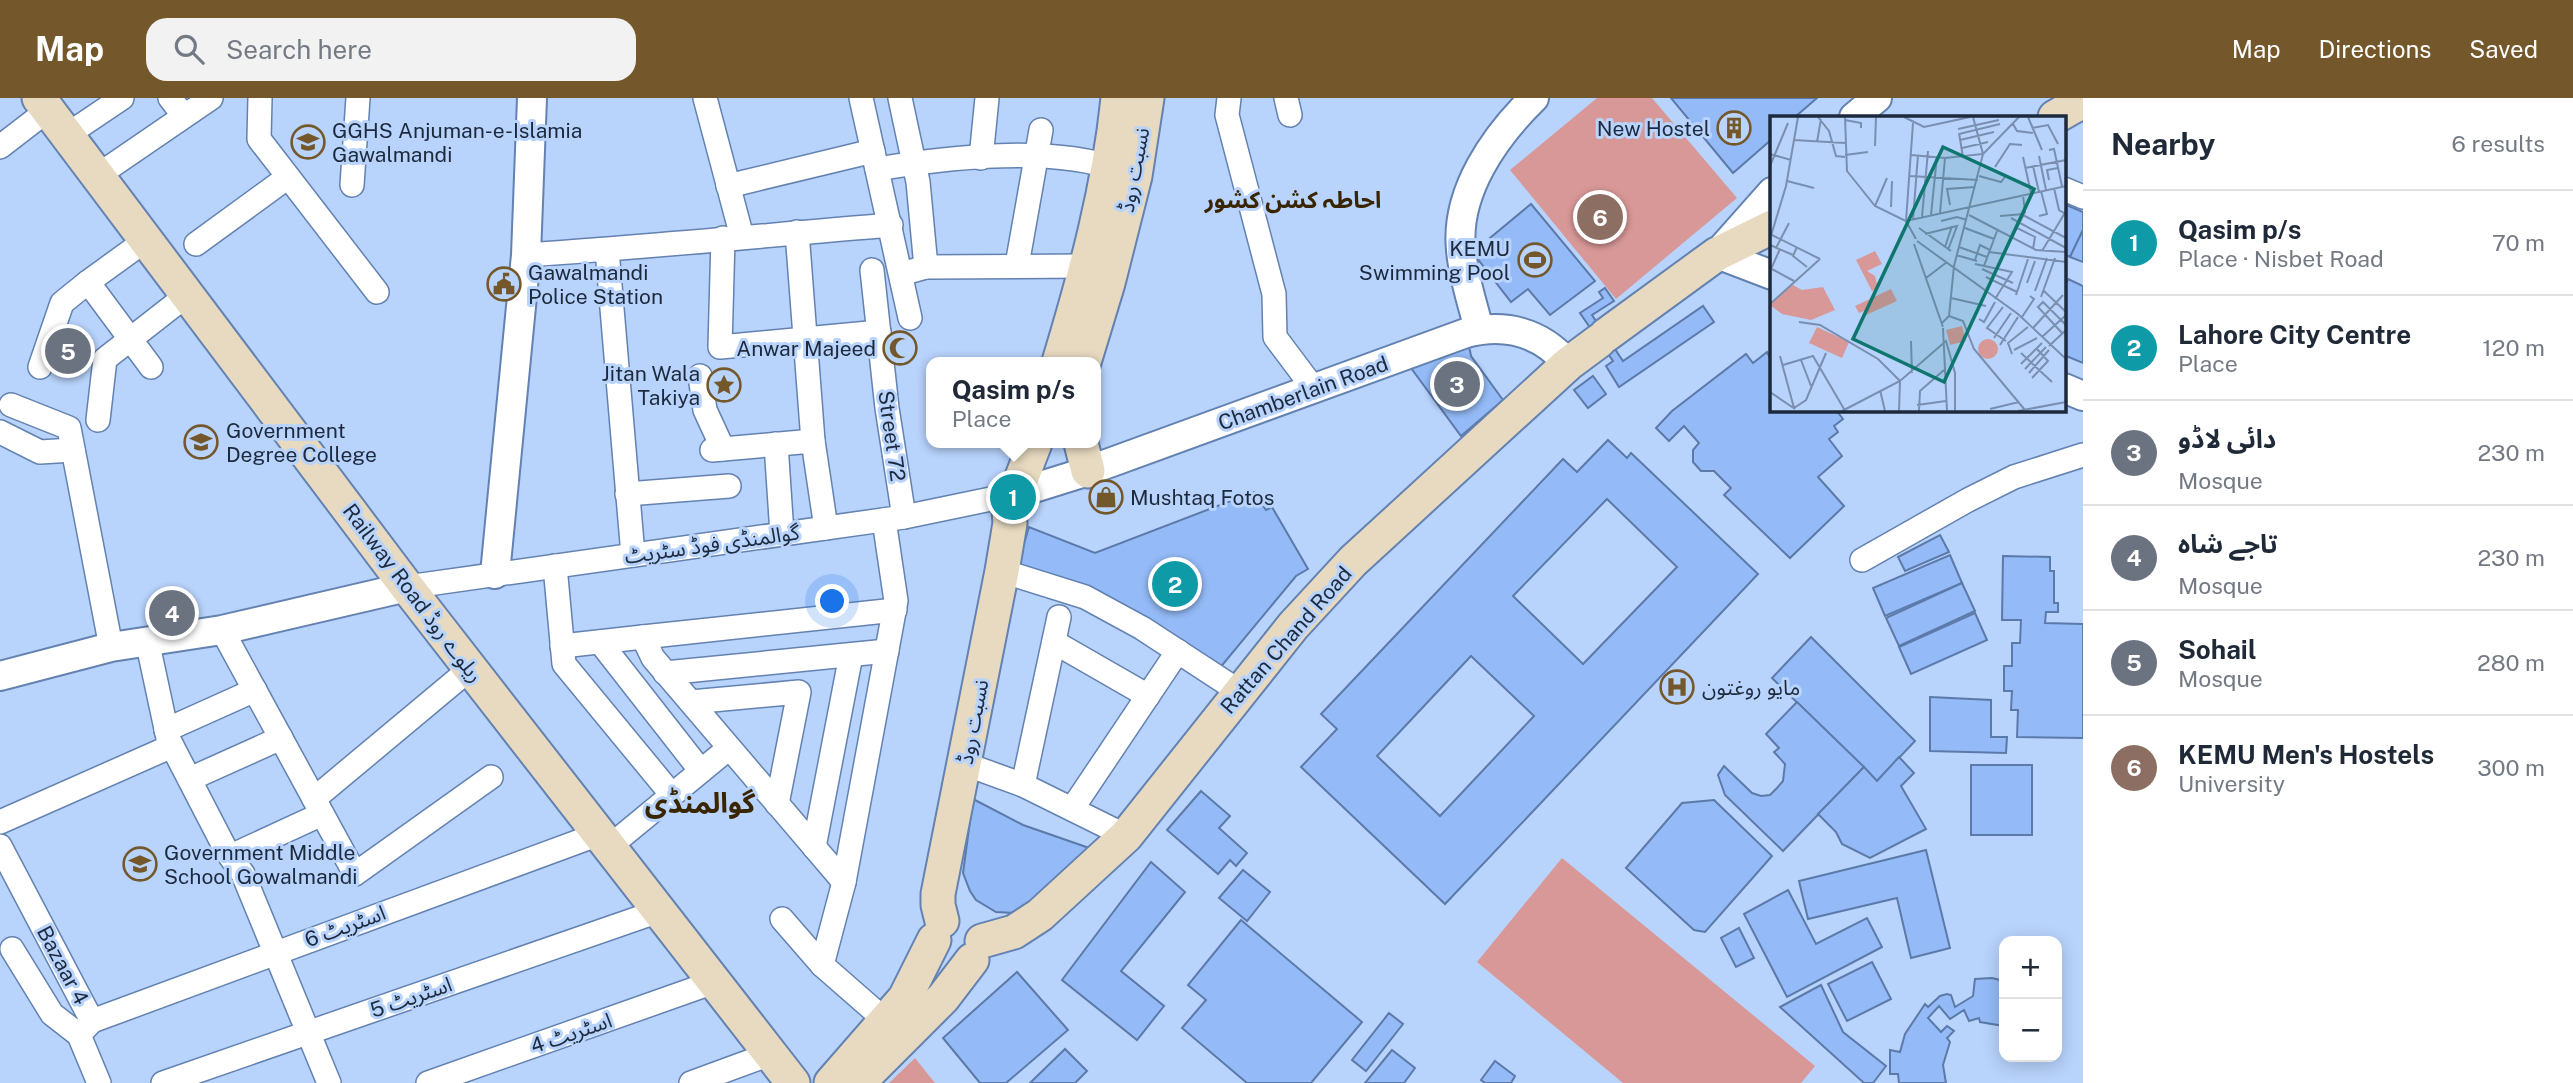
<!DOCTYPE html>
<meta charset="utf-8">
<style>
body{margin:0;font-family:"Public Sans","Noto Sans Arabic",sans-serif;background:#f2f2f3;color:#1f2937}
.controls{position:absolute;right:21px;bottom:21px;display:grid;overflow:hidden;border-radius:14px;box-shadow:0 4px 18px #0003}
.controls button{width:63px;height:63px;display:grid;place-items:center;padding:0;border:0;border-bottom:2px solid #e0e1e3;background:#fff;color:#1f2937;font:35px sans-serif}
.you{position:absolute;left:833px;top:504px;width:24px;height:24px;margin:-18px;border:5px solid #fff;border-radius:50%;background:#1a73e8;box-shadow:0 0 0 10px #1a73e833}
.badge{display:grid;place-items:center;width:46px;height:46px;border-radius:50%;background:#74582b;color:#fff;font-size:23px;font-weight:700}
.pin{position:absolute;translate:-50% -50%;border:4px solid #fff;box-shadow:0 2px 7px #0006}
.popup{position:absolute;left:926px;top:259px;width:175px;height:91px;box-sizing:border-box;display:grid;place-content:center;border-radius:14px;background:#fff;filter:drop-shadow(0 2px 5px #0005);font-size:23px;white-space:nowrap;color:#747a83}
.popup b{font-size:26px;color:#1f2937}
.popup::after{content:'';position:absolute;left:50%;top:100%;margin-left:-14px;border:14px solid transparent;border-top-color:#fff}
.list{margin:0;padding:0;list-style:none}
h2{display:flex;justify-content:space-between;align-items:center;height:91px;margin:0;padding:0 28px;font-size:30px}
h2 small{font-size:23px;font-weight:400;color:#747a83}
.list li{display:grid;grid-template-columns:46px 1fr auto;gap:21px;align-items:center;box-sizing:border-box;height:105px;padding:0 28px;border-top:2px solid #e0e1e3}
.list b{display:block;font-size:26px;white-space:nowrap}
.list p{margin:0;font-size:23px;white-space:nowrap;color:#747a83}
.list em{font-size:23px;font-style:normal;color:#747a83}
.icon{flex:none;width:38px;height:38px;fill:none;stroke:currentColor;stroke-width:2;stroke-linecap:round;stroke-linejoin:round}
.map{position:relative;flex:none;width:2083px;height:985px;overflow:hidden}
header{display:flex;align-items:center;gap:42px;box-sizing:border-box;height:98px;padding:0 35px;background:#74582b;color:#fff}
header strong{font-size:33px}
nav{display:flex;gap:38px;margin-inline-start:auto;font-size:24px}
.search{width:490px;height:63px;background:#f2f2f3;display:flex;align-items:center;gap:18px;box-sizing:border-box;padding:0 24px;border-radius:21px;color:#747a83;font-size:26px}
main{display:flex}
aside{flex:1;background:#fff}
.map>svg:first-child{display:block}
.green{fill:#d99898}
.building{fill:#94bbf7;stroke:#5c7aa9;stroke-width:2;fill-rule:evenodd}
.lines{fill:none;stroke-linecap:round;stroke-linejoin:round}
.minor-casing{stroke:#6382b1;stroke-width:26}
.tertiary-casing{stroke:#6382b1;stroke-width:32}
.secondary-casing{stroke:#6382b1;stroke-width:37}
.minor{stroke:#fff;stroke-width:23}
.tertiary{stroke:#fff;stroke-width:28}
.secondary{stroke:#e8dac1;stroke-width:33}
.labels{text-anchor:middle;dominant-baseline:central;stroke-width:6;stroke-linejoin:round;paint-order:stroke}
.poi-label{font-size:21px;fill:#1d2a3d;stroke:#b8d3fc;text-anchor:start}
.street-label{font-size:21px;fill:#1d2a3d;stroke:#b8d3fc}
.neighbourhood-label{font-size:23px;font-weight:bold;fill:#392500;stroke:#b8d3fc}
.district-label{font-size:28px;font-weight:bold;fill:#392500;stroke:#b8d3fc}
.inset-road{fill:none;stroke:#7a8fb0;stroke-width:2}
.view{fill:#0f766e;fill-opacity:0.15;stroke:#0f766e;stroke-width:3.5}
.inset-edge{fill:none;stroke:#1d2a3d;stroke-width:3.5}
</style>
<header>
<strong>Map</strong>
<div class="search"><svg class="icon" aria-label="search" viewBox="0 0 24 24"><circle cx="10" cy="10" r="6"/><path d="M15 15l6 6"/></svg>Search here</div>
<nav><a>Map</a><a>Directions</a><a>Saved</a></nav>
</header>
<main>
<div class="map">
<svg width="2083" height="985" viewBox="0 0 2083 985">
<rect width="100%" height="100%" fill="#b8d3fc"/>
<g class="green">
<path d="M1597 0H1652L1737 100 1616 201 1510 72Z"/>
<path d="M1562 760 1815 968 1801 985H1623L1477 864Z"/>
<path d="M915 960 935 985H889Z"/>
</g>
<g class="building">
<path d="M1671 0H1817L1795 19H1772V41L1733 75Z"/>
<path d="M1531 106 1595 183 1550 217 1528 191 1511 204 1477 160 1493 145 1490 140Z"/>
<path d="M2064 106 2083 114V132L2070 159 2064 156Z"/>
<path d="M2083 132V164L2070 159Z"/>
<path d="M2068 181 2083 188V265L2064 257V190Z"/>
<path d="M1605 190 1614 203 1592 217 1623 263 1703 208 1714 224 1619 289 1606 268 1613 263 1580 215 1603 200 1599 194Z"/>
<path d="M1469 248 1471 258 1503 302 1461 338 1411 270Z"/>
<path d="M1767 254 1769 258 1772 256V312H1836L1843 321 1834 328 1838 334 1829 341 1842 358 1818 379 1844 408 1790 460 1724 397 1731 390 1714 373H1701L1693 364V352L1699 345 1684 328 1669 343 1656 330 1672 313 1746 256 1753 265Z"/>
<path d="M1593 278 1606 296 1588 310 1574 292Z"/>
<path d="M1608 342 1627 360 1631 355 1758 476 1445 806 1301 669 1337 631 1321 616 1563 361 1577 374ZM1607 401 1677 469 1583 566 1513 498ZM1471 558 1534 618 1440 718 1377 658Z"/>
<path d="M1254 394 1266 412 1272 409 1308 471 1296 478 1219 571 1016 472 1029 429 1095 455Z"/>
<path d="M1940 437 1949 454 1905 473 1898 459Z"/>
<path d="M1950 457 1962 485 1885 518 1873 490Z"/>
<path d="M2003 458 2050 459V473H2054V505H2058V514H2046L2045 525 2083 526V640L2017 639 2018 612H2011L2012 593H2004V568H2012V545H2020L2021 522H2002Z"/>
<path d="M1962 485 1975 513 1899 548 1886 520Z"/>
<path d="M1975 515 1987 542 1911 576 1899 549Z"/>
<path d="M1811 539 1915 643 1877 683 1772 580Z"/>
<path d="M1930 599 1991 602V639H2007L2006 655 1930 653Z"/>
<path d="M1797 604 1864 669 1783 753 1725 697 1718 677 1724 668 1752 695 1761 698 1770 697 1777 690 1783 683 1785 666 1774 654 1779 650 1766 636Z"/>
<path d="M1899 659 1914 675 1901 688 1926 731 1870 760 1842 746 1836 734 1818 716 1864 669 1877 683Z"/>
<rect x="1971" y="667" width="61" height="70"/>
<path d="M1201 693 1230 718 1219 730 1247 755 1236 768 1230 762 1218 776 1167 732Z"/>
<path d="M973 701 1023 727 1092 751 1025 811 1015 815 996 814 976 802 970 793 963 775Z"/>
<path d="M1714 702 1772 758 1705 834 1694 832 1626 770 1682 705Z"/>
<path d="M1926 752 1950 850 1911 860 1897 800 1808 821 1799 783Z"/>
<path d="M1151 764 1185 794 1121 873 1164 908 1137 942 1062 882Z"/>
<path d="M1243 772 1270 794 1247 823 1219 800Z"/>
<path d="M1788 792 1816 846 1867 820 1882 849 1787 899 1744 816Z"/>
<path d="M1241 822 1362 924 1311 985H1247L1182 930 1206 902 1188 887Z"/>
<path d="M1739 830 1754 860 1736 869 1721 840Z"/>
<path d="M1872 864 1891 901 1847 923 1828 886Z"/>
<path d="M1017 874 1068 932 1006 985H980L943 940Z"/>
<path d="M1992 880 2004 883V928L1980 924 1979 920 1969 923 1964 912 1950 921 1939 908 1928 920 1941 934 1947 928 1954 933 1947 940 1950 944 1943 967 1946 985H1899L1898 976H1890V952L1900 954 1905 936 1925 906 1928 909 1940 898 1947 896 1951 897 1955 909 1973 898 1975 881Z"/>
<path d="M1821 887 1843 934 1886 968 1873 985H1864L1780 909Z"/>
<path d="M1389 915 1403 926 1366 973 1352 962Z"/>
<path d="M1065 951 1087 973 1075 985H1030Z"/>
<path d="M1392 952 1415 970 1404 985H1365Z"/>
<path d="M1495 963 1515 978 1511 985H1485L1481 982Z"/>
</g>
<g class="lines">
<defs>
<g id="minor">
<path d="M170 0 184 18"/>
<path d="M260 0 259 41 377 194"/>
<path d="M705 0 742 139"/>
<path d="M861 0 910 220"/>
<path d="M900 0 918 84 926 169"/>
<path d="M1229 0 1227 17 1274 196 1275 239 1314 291"/>
<path d="M1286 0 1290 17"/>
<path d="M67 37 122 0"/>
<path d="M0 49 48 12"/>
<path d="M981 60 987 0"/>
<path d="M877 71C949 59 1051 47 1120 72"/>
<path d="M97 78 211 0"/>
<path d="M352 87 358 0"/>
<path d="M728 88 873 53"/>
<path d="M2064 91 2083 99"/>
<path d="M797 134 813 343 826 430"/>
<path d="M723 140 720 249 879 234"/>
<path d="M146 142 88 184 151 269"/>
<path d="M196 146 288 79"/>
<path d="M607 152 633 457"/>
<path d="M526 157C648 149 769 137 891 127"/>
<path d="M1017 167 1041 32"/>
<path d="M872 172 887 310 904 419"/>
<path d="M901 176 926 169 1088 168"/>
<path d="M40 269 62 205 88 184"/>
<path d="M700 278 705 312 723 351"/>
<path d="M11 307 69 330 111 549"/>
<path d="M98 322 105 261 187 197"/>
<path d="M0 334 40 354 73 352"/>
<path d="M776 346 782 436"/>
<path d="M712 352 813 343"/>
<path d="M627 396 729 388"/>
<path d="M1862 462 1968 402 2014 379 2083 357"/>
<path d="M555 468 564 566 672 697"/>
<path d="M1002 473 1085 499 1142 530 1240 594"/>
<path d="M407 489 904 419 1015 396"/>
<path d="M222 532 355 776 491 679"/>
<path d="M147 542 168 640 227 754 243 776 329 985"/>
<path d="M600 544 701 673"/>
<path d="M1054 544 1148 598"/>
<path d="M562 548 643 539"/>
<path d="M665 575 887 553"/>
<path d="M691 604 799 594 777 706"/>
<path d="M166 632 255 592"/>
<path d="M965 666 1023 687 1126 738"/>
<path d="M190 681 281 640"/>
<path d="M1023 687 1059 519"/>
<path d="M314 701 471 570"/>
<path d="M1072 711 1178 553"/>
<path d="M0 724 172 648"/>
<path d="M0 748 92 923 79 937 99 985"/>
<path d="M609 749 729 650"/>
<path d="M814 749 851 557"/>
<path d="M231 758 322 716"/>
<path d="M844 784 653 560 643 539 895 512"/>
<path d="M782 821 822 867 886 923"/>
<path d="M12 851 52 916 79 937"/>
<path d="M822 867 844 784 896 503 884 422"/>
<path d="M92 923 599 736"/>
<path d="M163 985 659 813"/>
<path d="M428 985 714 884"/>
<path d="M691 985 770 956"/>
</g>
<g id="tertiary">
<path d="M1854 19 1877 0"/>
<path d="M1772 94 1717 156 1772 177"/>
<path d="M1479 232C1473 206 1463 179 1461 152 1455 94 1495 38 1534 0"/>
<path d="M2064 290 2083 298"/>
<path d="M1015 396 1079 376 1466 235C1505 225 1541 234 1568 266"/>
<path d="M495 476 526 157 532 0"/>
<path d="M0 578 111 549 222 532 407 489"/>
</g>
<g id="secondary">
<path d="M39 0 407 489 793 985"/>
<path d="M2055 19 2083 3"/>
<path d="M1606 237 1717 156 1772 129"/>
<path d="M1059 264C1085 178 1109 90 1118 0"/>
<path d="M1084 264 1108 185 1135 78 1147 0"/>
<path d="M1081 345 1088 373"/>
<path d="M942 823 938 807V796L1002 473 1010 425 1009 413 1035 345"/>
<path d="M982 843 1014 834 1040 817 1126 738 1293 528 1353 463 1568 266 1599 243"/>
<path d="M831 985 905 900 934 842"/>
<path d="M858 985 943 900 972 862"/>
</g>
</defs>
<use href="#minor" class="minor-casing"/>
<use href="#tertiary" class="tertiary-casing"/>
<use href="#secondary" class="secondary-casing"/>
<use href="#minor" class="minor"/>
<use href="#tertiary" class="tertiary"/>
<use href="#secondary" class="secondary"/>
</g>
<defs>
<symbol id="building-ring" viewBox="-11 -11 22 22"><circle r="9.5" fill="#b8d3fc" stroke="#74582b" stroke-width="1.5"/><path d="M-4-6H4V6H1V3H-1V6H-4ZM-2.5-4.3h1.7v1.8h-1.7ZM.8-4.3h1.7v1.8H.8ZM-2.5-1h1.7V.8h-1.7ZM.8-1h1.7V.8H.8Z" fill="#74582b"/></symbol>
<symbol id="school-ring" viewBox="-11 -11 22 22"><circle r="9.5" fill="#b8d3fc" stroke="#74582b" stroke-width="1.5"/><path d="M0-5L7-2L0 1L-7-2ZM-4 1L0 2.5L4 1V4Q0 6-4 4Z" fill="#74582b"/></symbol>
<symbol id="stadium-ring" viewBox="-11 -11 22 22"><circle r="9.5" fill="#b8d3fc" stroke="#74582b" stroke-width="1.5"/><path d="M0-5a6.5 5 0 1 0 0 10a6.5 5 0 1 0 0-10ZM-3.5-1.8h7v3.6h-7Z" fill="#74582b"/></symbol>
<symbol id="civic-ring" viewBox="-11 -11 22 22"><circle r="9.5" fill="#b8d3fc" stroke="#74582b" stroke-width="1.5"/><path d="M-.6-6.5H3V-4.5H.6V-3L4-1V1h2V6H-6V1h2V-1L-.6-3ZM-1.2 2.5V6h2.4V2.5Z" fill="#74582b"/></symbol>
<symbol id="mosque-ring" viewBox="-11 -11 22 22"><circle r="9.5" fill="#b8d3fc" stroke="#74582b" stroke-width="1.5"/><path d="M3.5-4.9A6 6 0 1 0 3.5 4.9A5 5 0 1 1 3.5-4.9Z" fill="#74582b"/></symbol>
<symbol id="sight-ring" viewBox="-11 -11 22 22"><circle r="9.5" fill="#b8d3fc" stroke="#74582b" stroke-width="1.5"/><path d="M0-6L1.8-2.2L6-1.7L2.9 1.2L3.7 5.4L0 3.3L-3.7 5.4L-2.9 1.2L-6-1.7L-1.8-2.2Z" fill="#74582b"/></symbol>
<symbol id="shop-ring" viewBox="-11 -11 22 22"><circle r="9.5" fill="#b8d3fc" stroke="#74582b" stroke-width="1.5"/><path d="M-5-2.5h2.3a2.7 3.5 0 0 1 5.4 0H5L5.5 6h-11ZM-1.5-2.5h3a1.5 2.3 0 0 0-3 0Z" fill="#74582b"/></symbol>
<symbol id="hospital-ring" viewBox="-11 -11 22 22"><circle r="9.5" fill="#b8d3fc" stroke="#74582b" stroke-width="1.5"/><path d="M-5-5h3v3.5h4V-5h3V5h-3V1.5h-4V5h-3Z" fill="#74582b"/></symbol>
</defs>
<g fill-rule="evenodd">
<use href="#building-ring" x="1715" y="11" width="38" height="38"/>
<use href="#school-ring" x="289" y="25" width="38" height="38"/>
<use href="#stadium-ring" x="1516" y="143" width="38" height="38"/>
<use href="#civic-ring" x="485" y="167" width="38" height="38"/>
<use href="#mosque-ring" x="881" y="231" width="38" height="38"/>
<use href="#sight-ring" x="705" y="268" width="38" height="38"/>
<use href="#school-ring" x="182" y="325" width="38" height="38"/>
<use href="#shop-ring" x="1087" y="380" width="38" height="38"/>
<use href="#hospital-ring" x="1658" y="570" width="38" height="38"/>
<use href="#school-ring" x="121" y="747" width="38" height="38"/>
</g>
<g class="labels">
<g class="poi-label">
<text x="1710" y="30" text-anchor="end">New Hostel</text>
<text x="332" y="32">GGHS Anjuman-e-Islamia<tspan x="332" dy="24">Gawalmandi</tspan></text>
<text x="1510" y="150" text-anchor="end">KEMU<tspan x="1510" dy="24">Swimming Pool</tspan></text>
<text x="528" y="174">Gawalmandi<tspan x="528" dy="24">Police Station</tspan></text>
<text x="876" y="250" text-anchor="end">Anwar Majeed</text>
<text x="700" y="275" text-anchor="end">Jitan Wala<tspan x="700" dy="24">Takiya</tspan></text>
<text x="226" y="332">Government<tspan x="226" dy="24">Degree College</tspan></text>
<text x="1130" y="399">Mushtaq Fotos</text>
<text x="1702" y="589">مایو روغتون</text>
<text x="164" y="754">Government Middle<tspan x="164" dy="24">School Gowalmandi</tspan></text>
</g>
<g class="street-label">
<text transform="translate(1134 72) rotate(-79)">نسبت روڈ</text>
<text transform="translate(1303 295) rotate(-20)">Chamberlain Road</text>
<text transform="translate(892 338) rotate(82)">Street 72</text>
<text transform="translate(712 446) rotate(-8)">گوالمنڈی فوڈ سٹریٹ</text>
<text transform="translate(413 495) rotate(53)">Railway Road ریلوے روڈ</text>
<text transform="translate(1286 542) rotate(-49)">Rattan Chand Road</text>
<text transform="translate(973 624) rotate(-79)">نسبت روڈ</text>
<text transform="translate(345 828) rotate(-20)">اسٹریٹ 6</text>
<text transform="translate(63 867) rotate(62)">Bazaar 4</text>
<text transform="translate(411 899) rotate(-19)">اسٹریٹ 5</text>
<text transform="translate(571 935) rotate(-19)">اسٹریٹ 4</text>
</g>
<g class="neighbourhood-label">
<text x="1293" y="101">احاطہ کشن کشور</text>
</g>
<g class="district-label">
<text x="700" y="704">گوالمنڈی</text>
</g>
</g>
<g transform="translate(1770 18)">
<rect width="296" height="296" fill="#b8d3fc"/>
<path d="M105 135 112 148 97 155 105 160 108 172 102 175 86 144ZM21 168 32 174 53 171 65 194 41 204 12 198 0 189ZM121 173 127 185 96 199 94 195 89 197 85 190ZM192 210 196 225 180 229 176 214ZM47 211 79 226 72 242 39 227ZM208 233a10 10 0 1 1 20 0a10 10 0 1 1-20 0Z" fill="#d99898"/>
<path class="inset-road" d="M48 1 59 15 66 40 75 41M75 1 77 55 105 90 136 105 146 123M134 1 154 11 200 1M258 1 272 34M75 4 91 7V12M143 7 136 105 296 70M243 8 247 15 263 17M262 12 278 9 288 28M188 13 229 4M189 17 193 41M189 18 230 8M24 24 75 27M190 24 224 16M47 26 51 3M105 30 106 1M192 32 218 26M279 34 284 33 292 70M0 38 21 44M75 39 98 36M141 39 175 42 213 38 203 1M269 40 276 74M253 41 261 77M0 50 18 7M263 50 269 76M225 51 240 28 252 29M255 52 296 44M140 60 208 64M209 60 231 66 235 61M279 64 277 54 288 52M17 65 44 72M284 72 289 94 294 97M180 89 177 73 205 71M105 90 117 62M121 91 122 65M170 97 175 42M161 99 167 40M199 99 266 134 296 136M253 99 296 122M230 100 254 98M269 100 277 98 271 75M152 101 158 35M241 102 296 132M143 103 148 39M171 105 187 101 197 104M149 112 181 135M195 112 224 123M247 112 265 121 263 133M155 118 187 110 178 134M2 119 50 143M0 123 16 70 28 1M241 123 255 96 253 79M147 125 248 198 296 243M144 128 173 211M0 129 23 139M27 131 23 140 37 151M175 131 182 110M189 131 217 141M6 132 19 107M272 135 296 95M219 136 296 146M186 139 207 145M205 144 210 129 220 134M205 148 242 156 225 183M214 150 227 115M0 152 24 165M1 153 10 133M212 153 243 167M216 161 247 176M156 162 177 146M257 167 265 145M265 175 277 142M274 175 296 196M246 179 258 143M271 181 285 142M181 182 216 190M0 188 50 143M233 191 217 212 236 225M179 200 193 205 204 233 255 294M252 201 264 183 260 180M209 203 214 206 225 186M29 206 50 209 108 243 130 265 129 295M172 207 179 200 184 150 213 38 249 1M173 212 177 295M263 212 293 179M292 217 268 191 273 186 296 209M272 221 296 199M224 222 241 197M141 225 142 257M230 229 248 201M279 230 296 214M244 234 267 222M251 237 282 266M242 238 238 227 258 211M10 240 24 292M31 244 41 270M251 248 272 227M13 249 43 240 74 293M255 253 276 231M259 257 279 234M262 262 278 245 267 233M110 274 115 295M0 276 25 293M147 289 176 285M24 292 36 284 56 237M220 293 249 286M72 295 130 265 176 225 185 257V295M149 295 150 275 174 254M248 295 296 286"/>
<path class="view" d="M173 31 264 73 174 266 83 223Z"/>
<rect width="296" height="296" class="inset-edge"/>
</g>
</svg>
<div class="controls">
<button>+</button>
<button>−</button>
</div>
<div class="you"></div>
<div class="pin badge" style="left:1013px;top:399px;background:#0f9aa8">1</div>
<div class="popup"><b>Qasim p/s</b>Place</div>
<div class="pin badge" style="left:1175px;top:486px;background:#0f9aa8">2</div>
<div class="pin badge" style="left:1457px;top:286px;background:#6b7280">3</div>
<div class="pin badge" style="left:172px;top:515px;background:#6b7280">4</div>
<div class="pin badge" style="left:68px;top:253px;background:#6b7280">5</div>
<div class="pin badge" style="left:1600px;top:119px;background:#8d6e63">6</div>
</div>
<aside>
<h2>Nearby<small>6 results</small></h2>
<ul class="list">
<li><span class="badge" style="background:#0f9aa8">1</span><div><b>Qasim p/s</b><p>Place · Nisbet Road</p></div><em>70 m</em></li>
<li><span class="badge" style="background:#0f9aa8">2</span><div><b>Lahore City Centre</b><p>Place</p></div><em>120 m</em></li>
<li><span class="badge" style="background:#6b7280">3</span><div><b>دائی لاڈو</b><p>Mosque</p></div><em>230 m</em></li>
<li><span class="badge" style="background:#6b7280">4</span><div><b>تاجے شاہ</b><p>Mosque</p></div><em>230 m</em></li>
<li><span class="badge" style="background:#6b7280">5</span><div><b>Sohail</b><p>Mosque</p></div><em>280 m</em></li>
<li><span class="badge" style="background:#8d6e63">6</span><div><b>KEMU Men's Hostels</b><p>University</p></div><em>300 m</em></li>
</ul>
</aside>
</main>
